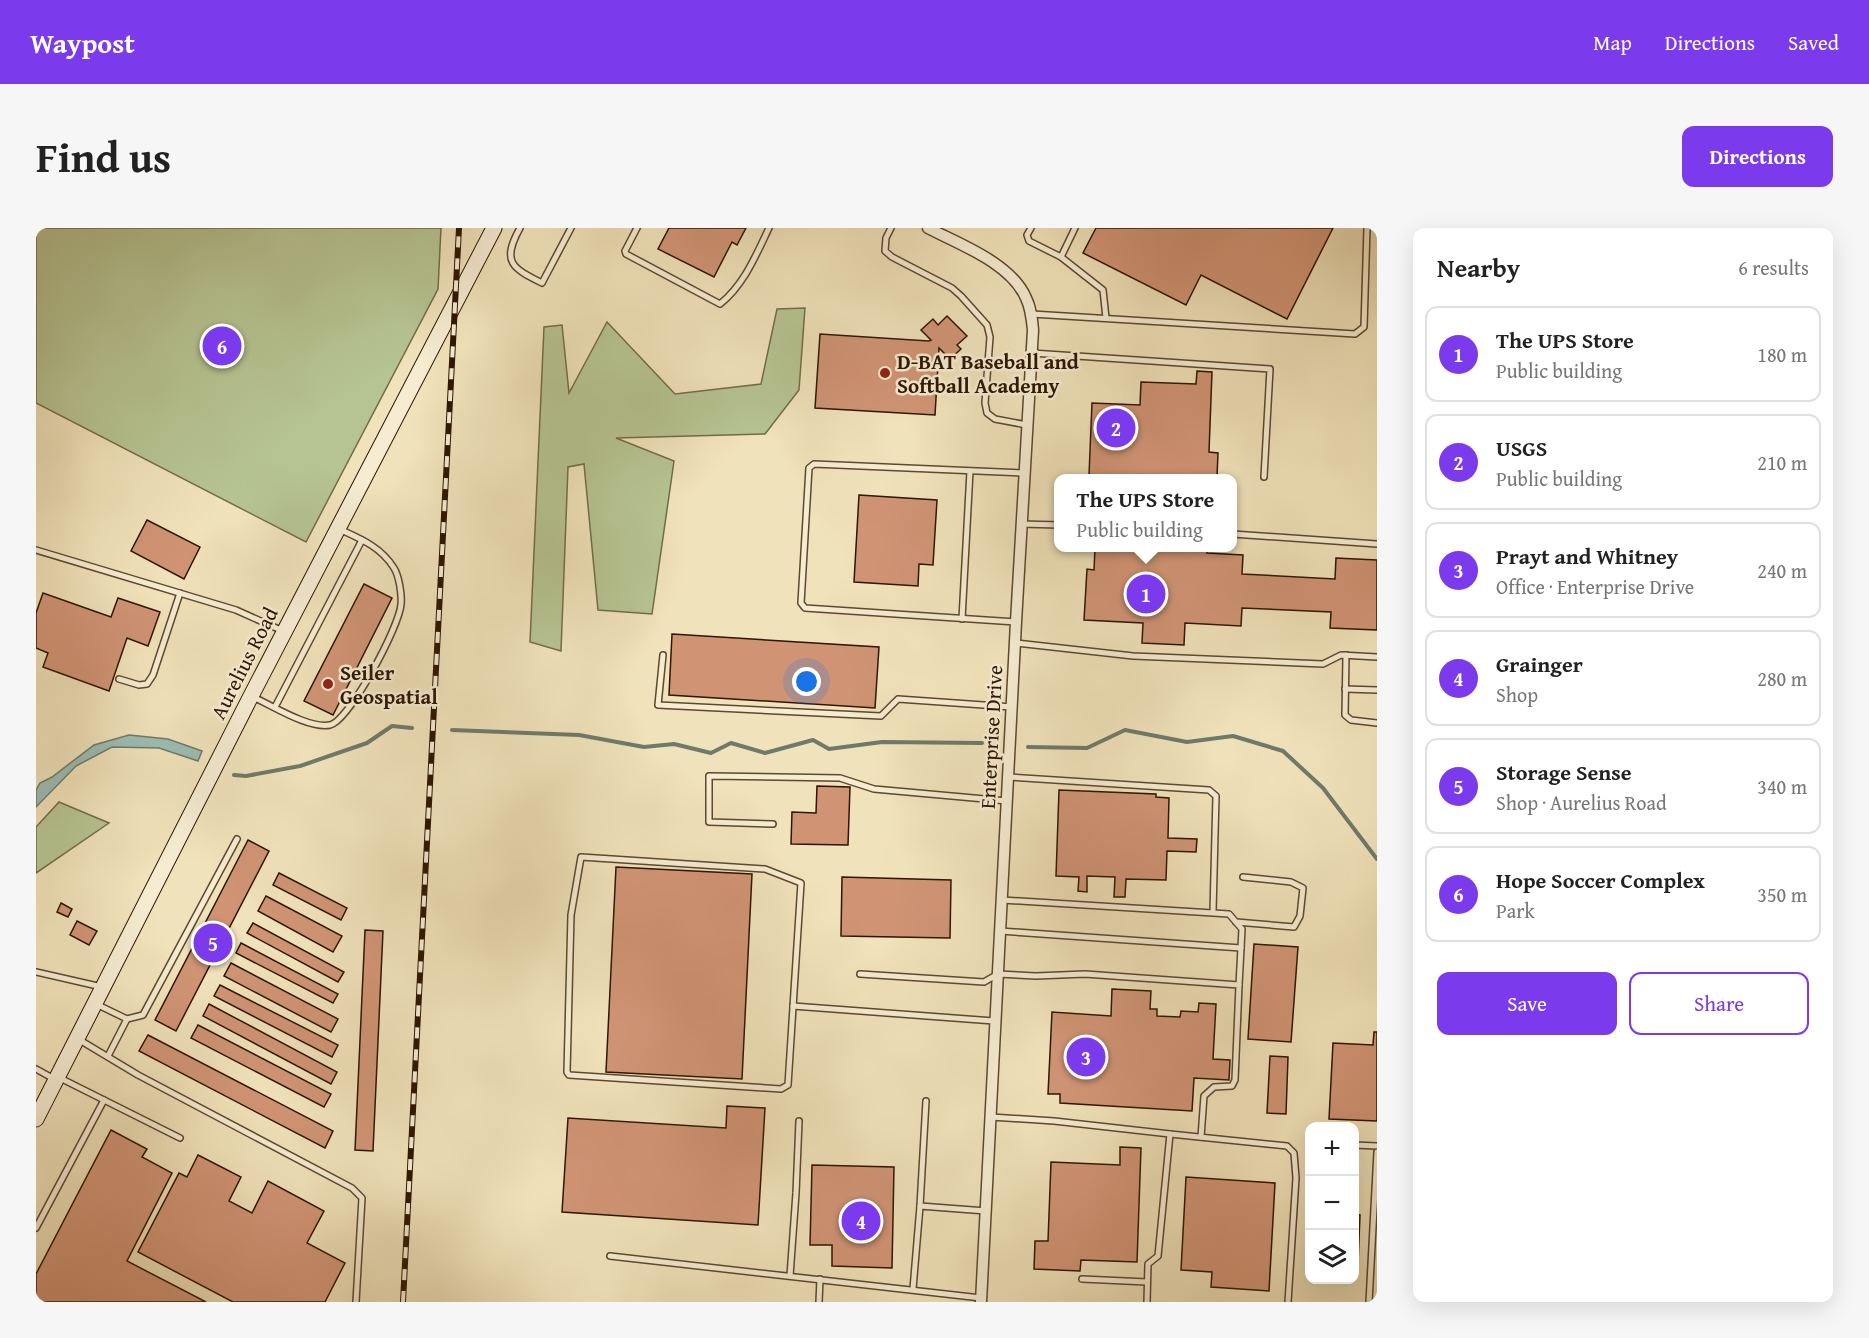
<!DOCTYPE html>
<meta charset="utf-8">
<style>
body{margin:0;font-family:"Gentium Book Plus",serif;background:#f6f6f6;color:#222}
.controls{position:absolute;right:18px;bottom:18px;display:grid;overflow:hidden;border-radius:12px;box-shadow:0 6px 24px #0002}
.controls button{width:54px;height:54px;display:grid;place-items:center;padding:0;border:0;border-bottom:2px solid #e0e0e0;background:#fff;color:#222;font:30px sans-serif}
.you{position:absolute;left:771px;top:454px;width:21px;height:21px;margin:-15px;border:4px solid #fff;border-radius:50%;background:#1a73e8;box-shadow:0 0 0 9px #1a73e833}
.badge{display:grid;place-items:center;width:39px;height:39px;border-radius:50%;background:#7c3aed;color:#fff;font-size:20px;font-weight:700}
.pin{position:absolute;translate:-50% -50%;border:3px solid #fff;box-shadow:0 2px 6px #0006}
.popup{position:absolute;left:1018px;top:246px;width:183px;height:78px;box-sizing:border-box;display:grid;place-content:center;border-radius:12px;background:#fff;filter:drop-shadow(0 2px 4px #0005);font-size:20px;white-space:nowrap;color:#767676}
.popup b{font-size:22px;color:#222}
.popup::after{content:'';position:absolute;left:50%;top:100%;margin-left:-12px;border:12px solid transparent;border-top-color:#fff}
.list{margin:0;padding:0;list-style:none}
h2{display:flex;justify-content:space-between;align-items:center;height:78px;margin:0;padding:0 24px;font-size:26px}
h2 small{font-size:20px;font-weight:400;color:#767676}
.list li{display:grid;grid-template-columns:39px 1fr auto;gap:18px;align-items:center;box-sizing:border-box;height:96px;margin:0 12px 12px;padding:0 12px;border:2px solid #e0e0e0;border-radius:12px}
.list b{display:block;font-size:22px;white-space:nowrap}
.list p{margin:0;font-size:20px;white-space:nowrap;color:#767676}
.list em{font-size:20px;font-style:normal;color:#767676}
.actions{display:flex;gap:12px;padding:18px 24px}
.actions a{flex:1;padding:14px 0;border:2px solid #7c3aed;border-radius:12px;text-align:center;font-size:21px;color:#7c3aed}
.actions .main{background:#7c3aed;color:#fff}
.icon{flex:none;width:33px;height:33px;fill:none;stroke:currentColor;stroke-width:2;stroke-linecap:round;stroke-linejoin:round}
.map{position:relative;flex:none;width:1341px;height:1074px;overflow:hidden;border-radius:12px}
header{display:flex;align-items:center;gap:36px;box-sizing:border-box;height:84px;padding:0 30px;background:#7c3aed;color:#fff}
header strong{font-size:28px}
nav{display:flex;gap:33px;margin-inline-start:auto;font-size:21px}
.intro{display:flex;align-items:center;justify-content:space-between;box-sizing:border-box;height:144px;padding:0 36px}
h1{margin:0;font-size:42px}
.button{padding:15px 27px;border-radius:12px;background:#7c3aed;color:#fff;font-size:21px;font-weight:700}
main{display:flex;gap:36px;padding:0 36px}
aside{flex:1;background:#fff;border-radius:12px;box-shadow:0 6px 24px #0002}
.map>svg:first-child{display:block}
.green{fill:#b6c492;stroke:#726c49;stroke-width:1.5}
.water{fill:#9bbdb4;stroke:#6f7a6c;stroke-width:1.5}
.lines{fill:none;stroke-linecap:round;stroke-linejoin:round}
.stream{stroke:#6f7a6c;stroke-width:4}
.building{fill:#d09475;stroke:#2d1500;stroke-width:1.5}
.lane-casing{stroke:#5e482e;stroke-width:8}
.street-casing{stroke:#5e482e;stroke-width:13}
.secondary-casing{stroke:#2d1500;stroke-width:17}
.lane{stroke:#f5ecd2;stroke-width:5}
.street{stroke:#f5ecd2;stroke-width:10}
.secondary{stroke:#f5ecd2;stroke-width:15}
.rail-casing{stroke:#2d1500;stroke-width:6}
.rail{stroke:#f5ecd2;stroke-width:4;stroke-dasharray:11;stroke-linecap:butt}
.poi-dot{fill:#8f2418;stroke:#f5ecd2;stroke-width:2}
.labels{text-anchor:middle;dominant-baseline:central;stroke-width:5;stroke-linejoin:round;paint-order:stroke}
.poi-label{font-size:21px;font-weight:bold;fill:#2d1500;stroke:#f5ecd2;text-anchor:start}
.street-label{font-size:21px;fill:#2d1500;stroke:#f5ecd2}
</style>
<header>
<strong>Waypost</strong>
<nav><a>Map</a><a>Directions</a><a>Saved</a></nav>
</header>
<div class="intro"><h1>Find us</h1><a class="button">Directions</a></div>
<main>
<div class="map">
<svg width="1341" height="1074" viewBox="0 0 1341 1074">
<rect width="100%" height="100%" fill="#f0e2ba"/>
<filter id="stains"><feTurbulence type="fractalNoise" baseFrequency=".00333" numOctaves="4"/><feColorMatrix values="0 0 0 0 .2 0 0 0 0 .09 0 0 0 0 .02 0 0 0 .5 -.17"/></filter>
<radialGradient id="worn" r=".72"><stop offset=".6" stop-color="#630" stop-opacity="0"/><stop offset="1" stop-color="#630" stop-opacity=".3"/></radialGradient>
<g class="green">
<path d="M0 0H405L402 61 270 314 0 175Z"/>
<path d="M769 80 763 162 729 206 580 210 638 233 616 386 562 382 548 236 532 239 525 423 494 414 508 99 526 97 533 165 571 94 639 166 725 156 741 81Z"/>
<path d="M23 574 73 595 0 645V599Z"/>
</g>
<path class="water" d="M93 507 132 511 166 523 162 533 123 520 76 519 40 538 0 579V562L4 555 16 549 58 517Z"/>
<g class="lines">
<g class="stream">
<path d="M416 502 543 507 608 519 638 516 675 525 695 515 729 525 777 512 793 521 846 514 946 515"/>
<path d="M992 519 1051 520 1089 502 1151 514 1197 508 1247 523 1287 560 1341 631"/>
<path d="M198 547 210 548 264 538 331 515 356 498 376 500"/>
</g>
</g>
<g class="building">
<path d="M633 0H710L701 17 696 14 678 49 622 21Z"/>
<path d="M1060 0H1297L1251 91 1165 47 1150 77 1047 25Z"/>
<path d="M911 88 931 108 921 117 925 121 914 131 903 120 899 187 779 180 784 106 893 113 895 112 885 102 897 91 902 97Z"/>
<path d="M1161 143 1176 144 1173 224 1182 225 1181 249 1172 248 1171 250H1100V249L1053 247 1056 175 1104 177 1105 154 1160 156Z"/>
<path d="M823 267 901 272 897 337 883 336 882 358 818 354Z"/>
<path d="M111 292 164 319 148 351 95 323Z"/>
<path d="M1059 320 1115 322V320H1171V325L1207 327 1206 346 1299 351 1300 330 1341 332V402L1294 400 1295 384 1206 380 1205 398 1149 395 1148 417 1106 415 1107 395 1048 392 1051 341 1058 342Z"/>
<path d="M328 356 356 370 297 487 268 473Z"/>
<path d="M7 365 75 389 82 370 124 384 112 418 91 410 73 463 7 439 12 425 0 420V385Z"/>
<path d="M636 406 843 419 839 480 633 467Z"/>
<path d="M781 558 814 559 812 617 755 616 756 584 780 585Z"/>
<path d="M1023 562 1120 566V569L1133 570 1132 610 1161 611 1160 624 1131 623 1130 652 1090 651 1089 669H1078L1079 649 1051 648V664L1042 663 1043 649 1020 648Z"/>
<path d="M212 612 233 623 140 803 119 792Z"/>
<path d="M580 639 716 646 706 851 570 844Z"/>
<path d="M243 645 311 680 305 692 237 657Z"/>
<path d="M806 649 915 652 914 710 805 708Z"/>
<path d="M230 668 306 708 297 724 222 683Z"/>
<path d="M25 675 36 681 32 689 21 684Z"/>
<path d="M41 693 61 703 53 717 34 707Z"/>
<path d="M217 695 308 744 302 754 211 705Z"/>
<path d="M329 702 347 703 337 923 319 922Z"/>
<path d="M205 715 302 766 297 775 200 725Z"/>
<path d="M1218 716 1262 719 1255 814 1212 811Z"/>
<path d="M195 735 302 791 295 804 188 748Z"/>
<path d="M184 757 302 817 296 829 178 768Z"/>
<path d="M1076 761 1115 763 1114 781H1121V788L1144 789 1145 783 1162 784 1163 775 1180 776 1177 831 1194 832 1193 852 1158 850 1156 883 1024 875V866H1012L1016 784 1075 788Z"/>
<path d="M173 776 301 844 295 856 167 788Z"/>
<path d="M162 797 295 866 288 879 155 810Z"/>
<path d="M1338 804H1341V893L1293 891 1297 815 1337 817Z"/>
<path d="M112 807 297 903 289 920 103 823Z"/>
<path d="M1234 828 1252 829 1250 886 1231 885Z"/>
<path d="M691 878 729 880 722 997 526 984 532 890 690 900Z"/>
<path d="M75 902 111 921 106 929 136 945 91 1033 170 1074H0V1046Z"/>
<path d="M1084 919 1105 920 1101 1034 1045 1032 1044 1043 998 1041 999 1013H1012L1015 934 1084 937Z"/>
<path d="M162 927 205 949 193 973 216 985 232 953 288 983 271 1015 309 1035 289 1074H197L102 1024 143 945 151 949Z"/>
<path d="M776 937 858 939 856 1040 796 1038V1017H774Z"/>
<path d="M1150 949 1239 955 1233 1063 1175 1059 1176 1044 1145 1042Z"/>
<path d="M1318 986 1324 987 1322 1037H1318Z"/>
</g>
<g class="lines">
<defs>
<g id="lane">
<path d="M484 0C465 34 476 40 506 55L535 0"/>
<path d="M601 0 589 23 590 26 684 76C708 57 720 27 733 0"/>
<path d="M855 0 850 10 849 23 856 29 916 60 925 68 951 97 954 109 949 175 951 185 959 191 991 197"/>
<path d="M995 0 991 7 993 13 1025 29 1067 62 1070 90"/>
<path d="M1025 29 1039 0"/>
<path d="M996 86 1319 106 1328 99 1331 0"/>
<path d="M996 125 1234 141 1228 249"/>
<path d="M985 296 1023 297"/>
<path d="M1197 306 1341 316"/>
<path d="M0 322 200 382 247 403"/>
<path d="M926 391 934 243"/>
<path d="M980 394 769 380 765 375 773 240 778 236 988 245"/>
<path d="M980 415 1097 428 1287 436 1305 427 1341 429"/>
<path d="M627 427 622 477 845 488 862 471 976 479"/>
<path d="M1310 427 1309 487 1315 492 1341 495"/>
<path d="M83 451 103 457 111 456 117 447 144 365"/>
<path d="M1309 461 1341 462"/>
<path d="M217 469C237 478 273 501 294 497 313 493 364 398 365 376 366 367 363 348 358 340 345 319 325 311 303 301"/>
<path d="M239 479 326 312"/>
<path d="M973 549 1173 562 1180 568 1177 683"/>
<path d="M737 596 673 594V548L804 550 838 561 971 573"/>
<path d="M545 629 729 641 765 655 752 857 745 861 533 847 531 844 535 687Z"/>
<path d="M966 672 1193 686 1206 701 1203 757"/>
<path d="M1200 694 1258 699 1264 688 1267 660 1255 654 1207 649"/>
<path d="M964 703 1205 720"/>
<path d="M0 744 66 759"/>
<path d="M824 746 948 754 962 746 1000 748 1049 746 1203 757 1199 852 1196 858 1178 859 1168 868 1165 909"/>
<path d="M60 776 91 791"/>
<path d="M757 778 958 793"/>
<path d="M42 811 102 847 316 960 326 970 320 1074"/>
<path d="M72 828 91 791 107 787 201 611"/>
<path d="M0 841 18 851"/>
<path d="M22 849 144 910"/>
<path d="M955 889 1018 893 1134 906 1122 1028 1112 1036 1111 1074"/>
<path d="M1134 906 1251 918 1258 925 1260 950 1252 1074"/>
<path d="M1318 917 1341 918"/>
<path d="M884 978 890 873"/>
<path d="M0 1000 68 872"/>
<path d="M574 1028 945 1070"/>
<path d="M754 1048 760 965 763 893"/>
<path d="M1046 1051 1111 1054"/>
<path d="M877 1061 884 978 950 983"/>
<path d="M783 1074 784 1051"/>
<path d="M1333 1074 1341 924"/>
</g>
<path id="street" d="M892 0C923 16 975 35 990 70 995 80 996 91 997 102L980 394 945 1074"/>
<path id="secondary" d="M0 891 215 468 458 0"/>
</defs>
<use href="#lane" class="lane-casing"/>
<use href="#street" class="street-casing"/>
<use href="#secondary" class="secondary-casing"/>
<use href="#lane" class="lane"/>
<use href="#street" class="street"/>
<use href="#secondary" class="secondary"/>
<defs>
<path id="rail" d="M367 1074 423 0"/>
</defs>
<use href="#rail" class="rail-casing"/>
<use href="#rail" class="rail"/>
</g>
<g class="poi-dot">
<circle cx="849" cy="145" r="6"/>
<circle cx="292" cy="456" r="6"/>
</g>
<g class="labels">
<g class="poi-label">
<text x="861" y="133">D-BAT Baseball and<tspan x="861" dy="24">Softball Academy</tspan></text>
<text x="304" y="444">Seiler<tspan x="304" dy="24">Geospatial</tspan></text>
</g>
<g class="street-label">
<text transform="translate(208 435) rotate(-63)">Aurelius Road</text>
<text transform="translate(955 509) rotate(-87)">Enterprise Drive</text>
</g>
</g>
<rect width="100%" height="100%" filter="url(#stains)"/>
<rect width="100%" height="100%" fill="url(#worn)"/>
</svg>
<div class="controls">
<button>+</button>
<button>−</button>
<button><svg class="icon" aria-label="layers" viewBox="0 0 24 24"><path d="M12 4l9 5-9 5-9-5zM3 14l9 5 9-5"/></svg></button>
</div>
<div class="you"></div>
<div class="pin badge" style="left:1110px;top:366px">1</div>
<div class="popup"><b>The UPS Store</b>Public building</div>
<div class="pin badge" style="left:1080px;top:200px">2</div>
<div class="pin badge" style="left:1050px;top:829px">3</div>
<div class="pin badge" style="left:825px;top:993px">4</div>
<div class="pin badge" style="left:177px;top:715px">5</div>
<div class="pin badge" style="left:186px;top:118px">6</div>
</div>
<aside>
<h2>Nearby<small>6 results</small></h2>
<ul class="list">
<li><span class="badge">1</span><div><b>The UPS Store</b><p>Public building</p></div><em>180 m</em></li>
<li><span class="badge">2</span><div><b>USGS</b><p>Public building</p></div><em>210 m</em></li>
<li><span class="badge">3</span><div><b>Prayt and Whitney</b><p>Office · Enterprise Drive</p></div><em>240 m</em></li>
<li><span class="badge">4</span><div><b>Grainger</b><p>Shop</p></div><em>280 m</em></li>
<li><span class="badge">5</span><div><b>Storage Sense</b><p>Shop · Aurelius Road</p></div><em>340 m</em></li>
<li><span class="badge">6</span><div><b>Hope Soccer Complex</b><p>Park</p></div><em>350 m</em></li>
</ul>
<div class="actions"><a class="main">Save</a><a>Share</a></div>
</aside>
</main>
